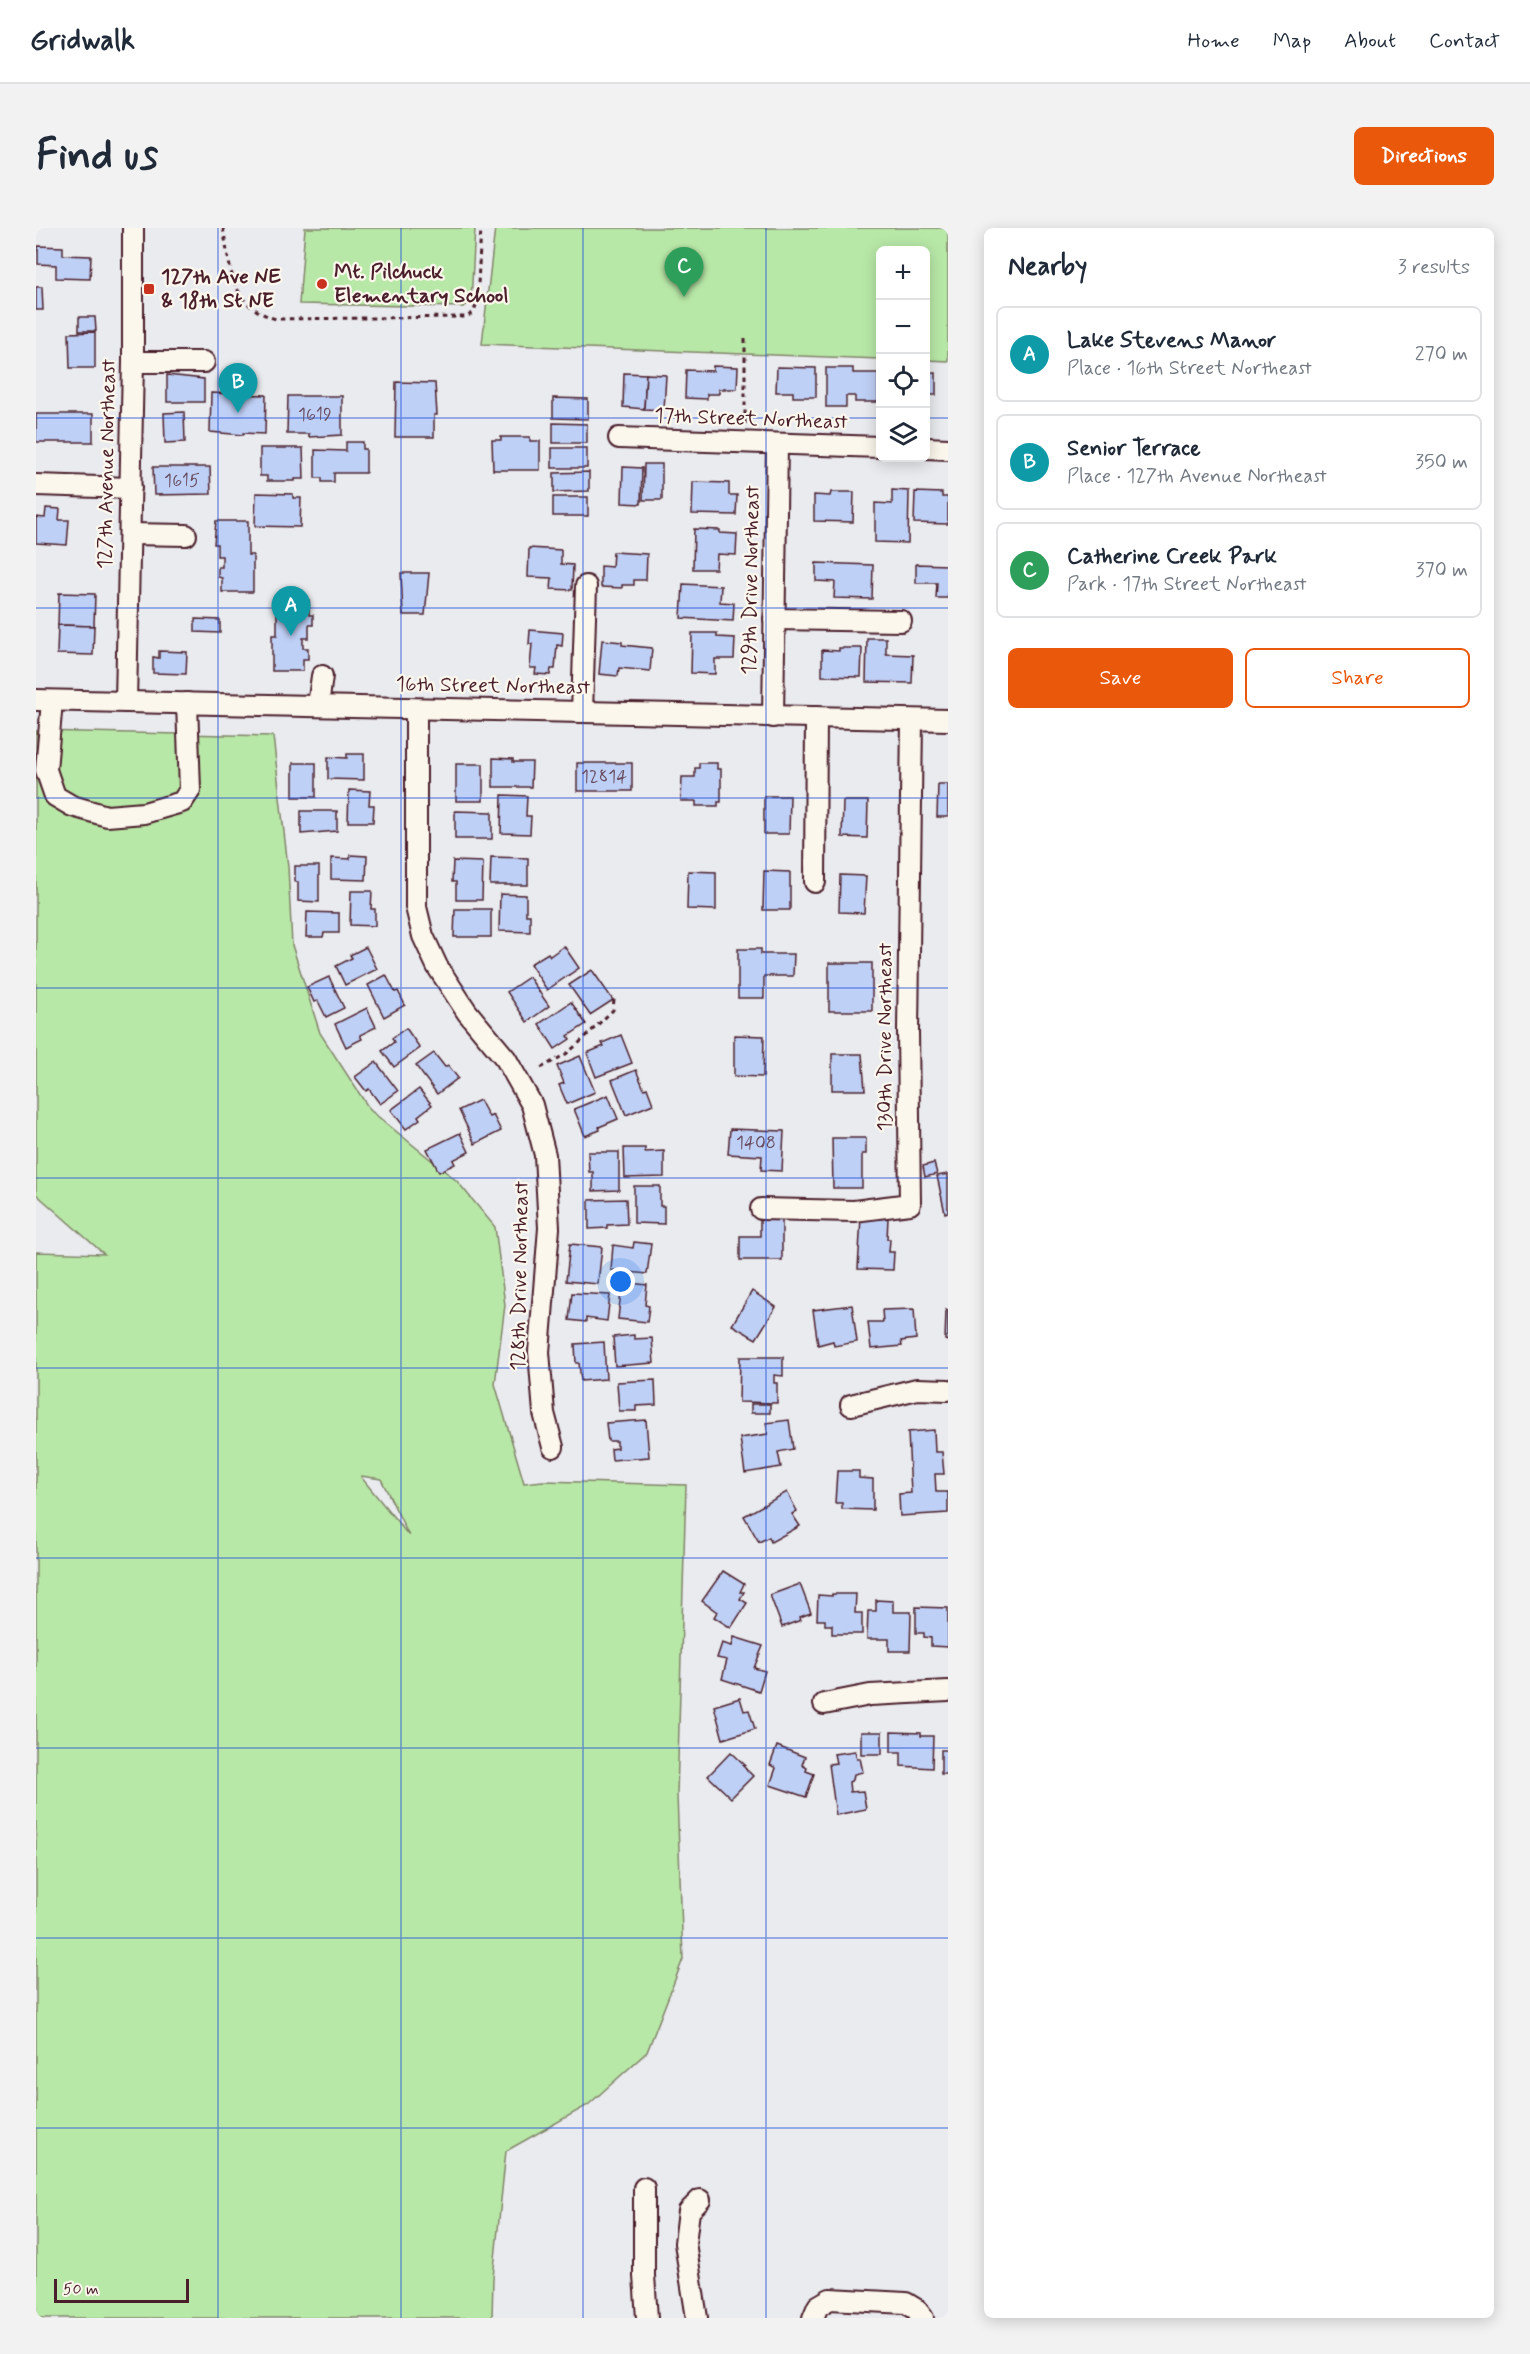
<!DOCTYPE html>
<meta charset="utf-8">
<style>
body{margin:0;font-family:Mynerve,sans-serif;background:#f2f2f3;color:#1f2937}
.controls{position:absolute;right:18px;top:18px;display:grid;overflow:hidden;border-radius:9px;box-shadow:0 3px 15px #0003}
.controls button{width:54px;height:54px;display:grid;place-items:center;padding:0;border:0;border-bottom:2px solid #e0e1e3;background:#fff;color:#1f2937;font:30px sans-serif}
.scale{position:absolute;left:18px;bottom:15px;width:135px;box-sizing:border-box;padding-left:6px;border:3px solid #4a1f2b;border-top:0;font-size:16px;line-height:21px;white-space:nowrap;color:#4a1f2b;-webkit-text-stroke:4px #fbf7ec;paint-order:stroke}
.you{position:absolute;left:585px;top:1054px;width:21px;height:21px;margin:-15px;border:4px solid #fff;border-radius:50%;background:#1a73e8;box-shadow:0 0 0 9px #1a73e833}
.badge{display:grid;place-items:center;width:39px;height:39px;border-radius:50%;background:#ea580c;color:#fff;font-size:20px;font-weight:700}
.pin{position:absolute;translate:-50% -50px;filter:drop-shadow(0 2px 3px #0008)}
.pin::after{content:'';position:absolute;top:32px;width:21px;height:18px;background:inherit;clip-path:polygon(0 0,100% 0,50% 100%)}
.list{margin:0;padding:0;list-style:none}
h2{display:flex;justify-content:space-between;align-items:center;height:78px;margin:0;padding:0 24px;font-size:26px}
h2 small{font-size:20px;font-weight:400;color:#747a83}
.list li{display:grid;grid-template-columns:39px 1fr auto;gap:18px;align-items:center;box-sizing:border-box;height:96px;margin:0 12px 12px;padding:0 12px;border:2px solid #e0e1e3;border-radius:9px}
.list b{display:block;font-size:22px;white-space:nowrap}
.list p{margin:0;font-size:20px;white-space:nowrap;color:#747a83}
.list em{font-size:20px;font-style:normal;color:#747a83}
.actions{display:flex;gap:12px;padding:18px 24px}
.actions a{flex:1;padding:14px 0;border:2px solid #ea580c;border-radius:9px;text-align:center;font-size:21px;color:#ea580c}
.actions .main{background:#ea580c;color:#fff}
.icon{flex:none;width:33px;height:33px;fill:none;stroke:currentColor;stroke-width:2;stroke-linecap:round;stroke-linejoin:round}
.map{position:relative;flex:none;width:912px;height:2090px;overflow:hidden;border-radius:9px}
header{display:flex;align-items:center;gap:36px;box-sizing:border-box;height:84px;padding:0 30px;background:#fff;border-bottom:2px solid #e0e1e3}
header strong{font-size:28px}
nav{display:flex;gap:33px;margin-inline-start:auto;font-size:21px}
.intro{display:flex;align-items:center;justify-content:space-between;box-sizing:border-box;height:144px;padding:0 36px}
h1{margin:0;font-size:42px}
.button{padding:15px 27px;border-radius:9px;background:#ea580c;color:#fff;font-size:21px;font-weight:700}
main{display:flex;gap:36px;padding:0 36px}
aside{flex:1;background:#fff;border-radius:9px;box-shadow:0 3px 15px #0003}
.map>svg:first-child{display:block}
.green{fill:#b8e8a7;stroke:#818469;stroke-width:1.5;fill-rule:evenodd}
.building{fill:#bfd0f6;stroke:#4a1f2b;stroke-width:1.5}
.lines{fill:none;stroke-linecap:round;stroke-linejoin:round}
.minor-casing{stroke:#4a1f2b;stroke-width:24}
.path{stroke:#4a1f2b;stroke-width:3;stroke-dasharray:4.5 4.5;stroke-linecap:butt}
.minor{stroke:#fbf7ec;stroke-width:20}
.grid{fill:none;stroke:#1d4ed8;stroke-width:1.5;stroke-opacity:0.55}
.poi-dot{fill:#c8321e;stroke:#fbf7ec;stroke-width:2}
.labels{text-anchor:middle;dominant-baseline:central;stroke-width:4.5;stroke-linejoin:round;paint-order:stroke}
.number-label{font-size:18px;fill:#674b5e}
.poi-label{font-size:21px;font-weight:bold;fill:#4a1f2b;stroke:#fbf7ec;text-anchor:start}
.street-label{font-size:21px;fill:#4a1f2b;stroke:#fbf7ec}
</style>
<header>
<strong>Gridwalk</strong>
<nav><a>Home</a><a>Map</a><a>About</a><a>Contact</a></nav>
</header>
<div class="intro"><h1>Find us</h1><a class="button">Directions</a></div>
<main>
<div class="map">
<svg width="912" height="2090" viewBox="0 0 912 2090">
<rect width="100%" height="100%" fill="#e9ebef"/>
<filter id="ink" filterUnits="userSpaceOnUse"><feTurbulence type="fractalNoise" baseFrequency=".0167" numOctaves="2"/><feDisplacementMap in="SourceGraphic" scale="12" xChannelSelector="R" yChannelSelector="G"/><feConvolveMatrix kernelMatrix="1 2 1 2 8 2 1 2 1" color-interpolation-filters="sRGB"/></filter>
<g filter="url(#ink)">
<g class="green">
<path d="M269 0H439L435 73 428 79 263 76Z"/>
<path d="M459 0H912V133L890 132V22H844V131L446 116Z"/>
<path d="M0 503 237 508 252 639 256 717 284 805 334 882 421 953 459 999 469 1077 459 1156 488 1255 507 1253 650 1257 641 1567 647 1731 611 1824 552 1877 470 1923 457 2050 456 2090H0V1024L68 1026 0 966ZM325 1248 345 1251 373 1308 325 1249Z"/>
</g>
<g class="building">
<path d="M2 18 27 19V27L55 28 54 51 20 50V37L2 36Z"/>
<path d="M0 59H6L7 82H0Z"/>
<path d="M43 89H59L60 103H43Z"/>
<path d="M59 104V140H34L33 105Z"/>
<path d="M677 138 702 139 701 161H683V166H671V171L649 170 650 142 677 143Z"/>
<path d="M741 139 780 140V169H757V164H740Z"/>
<path d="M790 140H817V145H842V174H819V168H810V179H790Z"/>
<path d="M588 145 610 146 608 181 587 179Z"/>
<rect x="890" y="145" width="10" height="22"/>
<path d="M610 146 630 147 628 182 608 181Z"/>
<path d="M131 147 168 151V174H131Z"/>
<path d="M360 154 399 155 401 187H398V209H359Z"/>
<path d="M175 165 230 167 229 206 207 205V207L174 204Z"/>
<path d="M252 168H306V207L273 209V206H251Z"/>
<path d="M517 170 552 171V191L517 190Z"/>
<path d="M148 184 149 214 129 215 128 185Z"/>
<rect x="0" y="186" width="57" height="28"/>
<path d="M517 195 551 196V215H517Z"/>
<path d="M465 209H494V213H504V242H457L456 212H465Z"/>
<path d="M310 214H327V221H330V245H298V254H286V250H279V222L310 223Z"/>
<path d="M224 220H267L268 251H259V253H231V248H224Z"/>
<rect x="516" y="220" width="35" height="20"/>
<path d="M608 236H626V272H607Z"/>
<path d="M117 239H174L175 266 118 267Z"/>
<path d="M587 239 606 240 605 276 586 275Z"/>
<path d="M553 244V263L518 264V245Z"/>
<path d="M657 254 693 255V267H701L700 287 656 286Z"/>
<path d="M856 262 873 263 872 315 839 314V275L856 276Z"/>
<path d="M795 264H818L817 294 778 293V267L794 268Z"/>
<path d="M879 264 906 265V269H912V296L878 295Z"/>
<path d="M220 265 257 266V270H265L264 299 219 298Z"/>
<rect x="517" y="269" width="35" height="19"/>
<path d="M10 280 24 281 23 292H33L31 317 0 315V289L9 290Z"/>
<path d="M180 293H212V327H217V364H186V350L182 349V339H186V328H181V316H178Z"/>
<path d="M658 301 684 302V305L701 306 700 327 681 326 680 341H657Z"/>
<path d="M493 320 525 322V336L537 337 536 362 515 361 516 350 492 349Z"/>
<path d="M577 324 611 326 610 352H598V357H586V360L565 359V338L576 339Z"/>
<path d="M780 335 837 337 836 371 798 370 799 354 780 353Z"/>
<path d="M880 336 912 337V370H900L901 355H880Z"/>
<path d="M365 345H393L389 387H367Z"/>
<path d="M647 356 685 358 684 374 698 375 697 393 645 390Z"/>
<path d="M23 365 59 366 58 398 22 397Z"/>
<path d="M241 372H273V387H277V397H273V410H267V420H272V431H267V443H236V407H241Z"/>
<path d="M159 391 184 392V405L159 404Z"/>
<path d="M22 397 58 398 57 427 21 426Z"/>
<path d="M494 402 527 405 526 418 521 417 519 441H515L514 447 499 446 500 440H494L496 416H493Z"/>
<path d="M656 405H681V409L699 410 698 431H679V446L655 445Z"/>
<path d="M831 410H850V426L877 427 876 455 830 454Z"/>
<path d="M566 412 586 414V417L616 420 614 443 583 440 582 448 563 446Z"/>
<path d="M803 420H826L825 449 786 448V422L803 423Z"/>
<path d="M123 423 151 424 150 446 117 445V429L123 430Z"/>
<path d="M311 526H328V552L292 551V529L311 530Z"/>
<path d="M457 530 477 531V534H496L495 559H457Z"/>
<rect x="257" y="535" width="23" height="34"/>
<rect x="541" y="535" width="55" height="28"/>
<path d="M663 535H681V541H685V574H682V578H660V573H645L646 549H659V540H663Z"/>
<rect x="420" y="536" width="27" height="37"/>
<path d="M902 556H912V589H901Z"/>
<path d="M313 562 334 563 333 577H338L337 594H312Z"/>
<path d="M466 567 491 568 490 588H495L494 606 465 605Z"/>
<path d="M728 568H754L753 606H728Z"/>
<path d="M807 573H832L831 610 806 609Z"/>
<path d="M265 583H301V603L265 606Z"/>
<path d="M419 583 456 584V611H419Z"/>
<path d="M314 627 331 628 330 652 295 651V630L314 631Z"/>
<path d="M455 629 492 630V657H454Z"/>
<path d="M417 633 447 634 446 672H420V654H416Z"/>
<path d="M259 638H283V674L262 673V654H259Z"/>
<path d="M652 643 680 644V682L651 681Z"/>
<path d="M728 643 754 644V682H727Z"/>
<path d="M804 647 830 648 828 685 803 684Z"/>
<path d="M315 663H336L335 681H339V698L314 697Z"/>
<path d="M464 666 490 667V687H494V704L463 703Z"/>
<path d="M419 681H455V709H418Z"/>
<path d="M271 684 303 685V705H288L287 709H270Z"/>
<path d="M528 718 543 740 511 762 494 736 512 725 514 728Z"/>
<path d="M330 719 341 741 309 757 300 738 316 730 314 727Z"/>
<path d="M702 721H725V726H758L757 748H728V770H702Z"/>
<rect x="793" y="735" width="43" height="48"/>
<path d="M556 742 577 772 554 787 533 757Z"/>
<path d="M350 747 359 764 362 763 369 777 348 789 332 757Z"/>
<path d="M293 749 308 780 290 789 282 773 278 774 271 759Z"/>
<path d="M493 749 513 778 491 794 471 764Z"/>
<path d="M535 774 550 796 532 808 534 811 519 821 503 796Z"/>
<path d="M331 780 340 799 324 807 326 811 310 819 299 796Z"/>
<path d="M370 800 384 820 358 839 346 823 358 814 356 810Z"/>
<path d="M585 807 596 835 560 849 551 825 568 818 566 815Z"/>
<path d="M698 807 728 808 727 849 698 848Z"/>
<path d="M398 825 409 839 412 837 422 850 401 866 380 838Z"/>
<path d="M796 826H826L829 862H796Z"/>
<path d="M544 828 559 864 531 876 523 857 528 855 521 838Z"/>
<path d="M340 834 362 863 344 876 333 861 330 863 319 849Z"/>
<path d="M600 842 608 861 611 860 617 876 590 887 576 852Z"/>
<path d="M383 861 396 877 382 888 384 891 370 901 355 882Z"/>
<path d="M572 867 582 891 563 899 564 902 549 908 538 881Z"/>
<path d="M444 872 453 889 457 887 465 903 439 916 423 882Z"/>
<path d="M694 901 748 903 746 943 725 942 726 928 692 926Z"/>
<path d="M424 905 433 924 417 932 419 936 403 944 391 921Z"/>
<path d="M796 910H830V926H826V960H797Z"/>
<path d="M588 920H609V924L628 923V949L589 950Z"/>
<path d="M552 924H583V962L557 963V944H553Z"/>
<path d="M898 935 901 946 889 949 887 938Z"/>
<path d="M912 946V984L909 985 901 948Z"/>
<path d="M598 958H624V978H628V996L598 995Z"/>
<path d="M590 971 591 996 571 997V1000L553 1001V972Z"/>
<path d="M825 989 852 990 851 1011H854L853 1024H858L857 1042 822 1041Z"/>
<path d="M724 990H746V1032H704V1008H724Z"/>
<path d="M598 1014 615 1016 611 1046 575 1042 577 1017 597 1020Z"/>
<path d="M534 1016 566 1019 562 1056 530 1053Z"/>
<path d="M586 1054 611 1057 609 1077 613 1078 611 1094 582 1091Z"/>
<path d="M716 1063 740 1079 720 1111 696 1097Z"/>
<path d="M536 1065 574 1067 571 1093 550 1090V1094L533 1092Z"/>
<path d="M816 1077 821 1114 798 1118 797 1113 782 1117 777 1082Z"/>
<path d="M878 1081 880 1111 865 1113 866 1118 835 1121 832 1094H847L846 1082Z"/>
<path d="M910 1082 912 1083V1113L909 1112Z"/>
<path d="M598 1107V1111L616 1110 618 1135 579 1138 577 1109Z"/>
<path d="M568 1114 570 1151 545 1153 543 1135H540L539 1116Z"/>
<path d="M704 1129H747V1148L738 1147V1155H741V1175L703 1174Z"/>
<path d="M619 1152 620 1177 600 1178V1183H583L581 1154Z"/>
<rect x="715" y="1176" width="19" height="9"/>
<path d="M610 1192 613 1229 576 1232 575 1221 581 1220V1213H572L570 1195Z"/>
<path d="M753 1192 757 1221 742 1224 745 1239 709 1245 704 1210 732 1206 730 1195Z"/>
<path d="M898 1202 899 1224H906L908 1246H899L900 1264H912V1285L864 1288 863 1266 875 1265 872 1204Z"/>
<path d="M801 1243H823V1250L837 1251V1282L806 1281V1275H799Z"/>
<path d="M751 1264 761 1283 756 1286 764 1298 735 1314 733 1309 723 1314 708 1288Z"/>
<path d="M687 1343 708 1356 704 1364H708L704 1371 711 1375 695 1400 678 1389 681 1384 666 1373Z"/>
<path d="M764 1356 775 1385 764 1389 765 1392 746 1399 734 1367Z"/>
<path d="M796 1366H820L819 1385H826V1406H796V1397H789V1392H781L782 1367 796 1368Z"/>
<path d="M840 1372 857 1373V1384H875L874 1423H853V1411H831L832 1383H840Z"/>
<path d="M880 1379 912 1380V1419L895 1418V1410L888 1409V1405H880Z"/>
<path d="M698 1409 727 1418 718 1440 729 1443 723 1463 686 1451 691 1432 681 1430 686 1415 696 1418Z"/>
<path d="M704 1470 708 1483 713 1482 719 1501 687 1511 678 1478Z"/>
<rect x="825" y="1504" width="21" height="22"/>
<path d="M855 1504 885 1505V1508H897L896 1540 865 1538V1524H855Z"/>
<path d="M741 1518 769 1529 766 1537 771 1540 770 1543 778 1546 770 1569 734 1557 740 1540 734 1537Z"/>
<rect x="905" y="1522" width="7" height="24"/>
<path d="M819 1523 821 1530H824L827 1544 818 1546 817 1552 813 1554 814 1564 827 1563 830 1581 800 1587 793 1536 800 1535 798 1526Z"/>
<path d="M695 1524 709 1537 707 1538 717 1548 695 1570 672 1548Z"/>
</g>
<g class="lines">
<defs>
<g id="minor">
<path d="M97 134H168"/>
<path d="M583 210 844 219"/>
<path d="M890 220 912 221"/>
<path d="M0 257 95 260"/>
<path d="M94 306 150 307"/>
<path d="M738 391 865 393"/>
<path d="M0 472 912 492"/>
<path d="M16 473 10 542 19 568 36 578 71 588 108 585 146 574 154 562 151 475"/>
<path d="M90 474 97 134V0"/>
<path d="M282 478 286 448"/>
<path d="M380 481V679L387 708 401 738 431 784 470 831 496 877 509 927 513 1000 503 1124 508 1185 517 1219"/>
<path d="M546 484 550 358"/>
<path d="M737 489 741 216"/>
<path d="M779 654 780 489"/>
<path d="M725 981 818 983 874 976 872 803 876 492"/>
<path d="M815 1177 881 1161 912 1162"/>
<path d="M788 1476 834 1467 912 1463"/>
<path d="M608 1960V2048L611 2090"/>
<path d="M661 2090 649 2015 653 1983 664 1972"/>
<path d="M777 2090 782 2078 794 2071 870 2075 880 2081 887 2090"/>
</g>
</defs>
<use href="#minor" class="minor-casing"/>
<g class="path">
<path d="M187 0C195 40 193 77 240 91L430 89 437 85 441 75 445 0"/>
<path d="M709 196V109"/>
<path d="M505 840 530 826 542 816 577 782 578 771"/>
</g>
<use href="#minor" class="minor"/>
</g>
</g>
<path class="grid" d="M182 0V2090M365 0V2090M547 0V2090M730 0V2090M0 190H844M890 190H912M0 380H912M0 570H912M0 760H912M0 950H912M0 1140H912M0 1330H912M0 1520H912M0 1710H912M0 1900H912"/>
<g class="poi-dot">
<circle cx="286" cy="56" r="6"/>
<rect x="107" y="55" width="12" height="12" rx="3"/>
</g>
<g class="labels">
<g class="number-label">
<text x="279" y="187">1619</text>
<text x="146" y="253">1615</text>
<text x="568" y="549">12814</text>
<text x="720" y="915">1408</text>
</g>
<g class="poi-label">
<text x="298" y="44">Mt. Pilchuck<tspan x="298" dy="24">Elementary School</tspan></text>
<text x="125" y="49">127th Ave NE<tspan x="125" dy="24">&amp; 18th St NE</tspan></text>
</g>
<g class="street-label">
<text transform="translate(715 191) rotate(2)">17th Street Northeast</text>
<text transform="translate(71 236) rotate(-89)">127th Avenue Northeast</text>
<text transform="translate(715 352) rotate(-89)">129th Drive Northeast</text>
<text transform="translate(457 458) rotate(1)">16th Street Northeast</text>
<text transform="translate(849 809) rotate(-90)">130th Drive Northeast</text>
<text transform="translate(484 1048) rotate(-89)">128th Drive Northeast</text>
</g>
</g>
</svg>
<div class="controls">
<button>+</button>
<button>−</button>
<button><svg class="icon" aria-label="locate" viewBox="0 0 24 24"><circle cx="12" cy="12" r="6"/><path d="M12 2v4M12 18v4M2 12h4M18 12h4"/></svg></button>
<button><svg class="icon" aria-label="layers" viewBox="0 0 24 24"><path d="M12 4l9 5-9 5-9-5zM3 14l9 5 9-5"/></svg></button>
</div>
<div class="scale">50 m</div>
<div class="you"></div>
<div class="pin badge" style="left:255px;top:408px;background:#0f9aa8">A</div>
<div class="pin badge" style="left:202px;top:185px;background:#0f9aa8">B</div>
<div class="pin badge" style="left:648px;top:69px;background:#2e9e5b">C</div>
</div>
<aside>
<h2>Nearby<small>3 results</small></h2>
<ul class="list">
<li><span class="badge" style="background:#0f9aa8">A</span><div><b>Lake Stevens Manor</b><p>Place · 16th Street Northeast</p></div><em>270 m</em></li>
<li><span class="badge" style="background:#0f9aa8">B</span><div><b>Senior Terrace</b><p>Place · 127th Avenue Northeast</p></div><em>350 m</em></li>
<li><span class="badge" style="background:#2e9e5b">C</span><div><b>Catherine Creek Park</b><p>Park · 17th Street Northeast</p></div><em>370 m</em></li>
</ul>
<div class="actions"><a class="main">Save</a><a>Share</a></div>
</aside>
</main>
